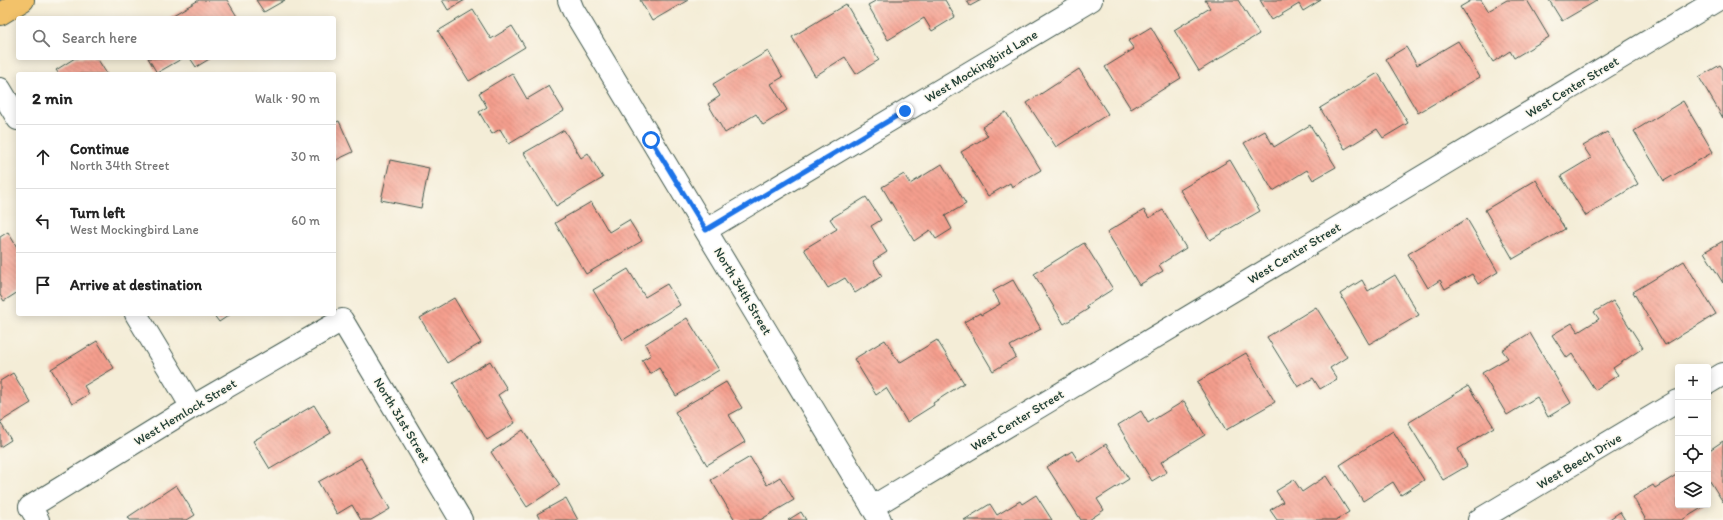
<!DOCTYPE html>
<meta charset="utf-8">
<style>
body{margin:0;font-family:Itim,sans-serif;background:#f2f2f2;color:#222}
.controls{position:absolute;right:12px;bottom:12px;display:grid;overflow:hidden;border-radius:4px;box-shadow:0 2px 10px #0003}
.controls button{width:36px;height:36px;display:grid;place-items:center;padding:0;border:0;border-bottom:1px solid #e0e0e0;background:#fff;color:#222;font:20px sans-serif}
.stop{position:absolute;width:12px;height:12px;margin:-9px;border:3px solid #1a73e8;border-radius:50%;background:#fff}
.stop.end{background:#1a73e8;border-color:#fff;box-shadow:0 1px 4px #0008}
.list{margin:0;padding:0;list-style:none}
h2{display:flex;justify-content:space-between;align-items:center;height:52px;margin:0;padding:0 16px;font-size:17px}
h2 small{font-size:13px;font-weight:400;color:#767676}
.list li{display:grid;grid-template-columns:26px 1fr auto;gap:12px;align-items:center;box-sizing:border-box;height:64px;padding:0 16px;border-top:1px solid #e0e0e0}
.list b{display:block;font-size:15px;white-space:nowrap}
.list p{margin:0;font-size:13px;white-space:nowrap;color:#767676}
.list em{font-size:13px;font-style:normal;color:#767676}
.icon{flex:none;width:22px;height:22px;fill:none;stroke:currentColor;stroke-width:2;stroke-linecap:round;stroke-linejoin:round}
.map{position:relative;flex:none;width:1723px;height:520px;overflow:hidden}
.search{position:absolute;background:#fff;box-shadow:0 2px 10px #0003;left:16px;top:16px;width:320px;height:44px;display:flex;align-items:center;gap:10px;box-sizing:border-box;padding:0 14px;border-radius:4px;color:#767676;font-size:15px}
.panel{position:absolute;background:#fff;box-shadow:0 2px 10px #0003;left:16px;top:72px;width:320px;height:244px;border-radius:4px}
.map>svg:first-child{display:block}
.building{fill:url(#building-back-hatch)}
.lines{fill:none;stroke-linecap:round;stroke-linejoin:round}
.minor-casing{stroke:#3f574c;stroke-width:24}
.major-casing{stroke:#3f574c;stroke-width:24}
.minor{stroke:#fff;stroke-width:22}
.major{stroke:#f2c26a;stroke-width:22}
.route{stroke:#1a73e8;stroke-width:5}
.labels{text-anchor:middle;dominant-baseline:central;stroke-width:3;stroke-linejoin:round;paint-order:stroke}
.street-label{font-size:13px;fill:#1f3d34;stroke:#fbf7ec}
</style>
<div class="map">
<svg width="1723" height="520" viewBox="0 0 1723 520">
<defs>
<pattern id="building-back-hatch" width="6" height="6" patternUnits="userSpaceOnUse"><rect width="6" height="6" fill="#f59f8e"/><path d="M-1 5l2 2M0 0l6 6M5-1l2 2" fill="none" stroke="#c68375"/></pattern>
</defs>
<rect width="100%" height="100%" fill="#fbf7ec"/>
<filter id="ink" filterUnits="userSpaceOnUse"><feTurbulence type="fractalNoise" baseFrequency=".025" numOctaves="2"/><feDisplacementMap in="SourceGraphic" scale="8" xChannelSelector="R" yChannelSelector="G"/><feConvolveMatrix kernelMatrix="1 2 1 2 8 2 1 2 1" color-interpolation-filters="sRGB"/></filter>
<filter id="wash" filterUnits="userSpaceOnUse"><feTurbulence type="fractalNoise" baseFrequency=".012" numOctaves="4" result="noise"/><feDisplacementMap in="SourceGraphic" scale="16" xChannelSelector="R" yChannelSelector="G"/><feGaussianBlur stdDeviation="0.9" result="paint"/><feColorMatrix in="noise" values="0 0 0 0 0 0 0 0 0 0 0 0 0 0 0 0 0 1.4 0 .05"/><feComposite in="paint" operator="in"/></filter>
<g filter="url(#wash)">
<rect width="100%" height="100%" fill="#f4edd7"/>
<g id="blocks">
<g class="building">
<path d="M199 0H227L238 18H168Z"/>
<path d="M256 0H285L264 12Z"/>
<path d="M442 0H465L448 10Z"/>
<path d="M640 0H688L652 21Z"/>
<path d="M877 0H945L955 17 932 31 924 18 888 40 868 5Z"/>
<path d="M967 0H981L970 6Z"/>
<path d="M1205 0H1238L1259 34 1199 71 1174 30 1210 8Z"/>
<path d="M1260 0H1321L1303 11 1299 4 1272 20Z"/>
<path d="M1472 0H1481L1488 11 1507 0H1527L1549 37 1514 58 1510 51 1493 62 1460 7Z"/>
<path d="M1549 0H1598L1562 21Z"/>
<path d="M846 4 879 60 856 74 845 57 815 76 792 37Z"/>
<path d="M473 10 491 39 512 26 525 47 469 81 438 31Z"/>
<path d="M1151 27 1181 78 1131 109 1105 67 1134 49 1128 41Z"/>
<path d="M1458 41 1480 77 1418 113 1386 59 1406 47 1417 65Z"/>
<path d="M768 51 783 77 771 84 787 110 763 125 756 114 725 133 708 104 720 96 713 84Z"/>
<path d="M75 58H97L107 74H59L56 70Z"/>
<path d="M148 58H183L157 73Z"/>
<path d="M190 58H211L196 67Z"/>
<path d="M1720 65 1723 69V118L1699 77Z"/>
<path d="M1079 69 1108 114 1056 147 1027 103Z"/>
<path d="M512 73 527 99 549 86 564 111 509 144 500 129 492 134 479 112 487 107 479 93Z"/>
<path d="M1378 73 1408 123 1383 138 1377 129 1345 149 1320 108Z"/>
<path d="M1683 101 1713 152 1664 181 1634 131Z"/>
<path d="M1006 112 1041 170 1012 187 1010 183 988 196 961 152 988 136 982 127Z"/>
<path d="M339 121 353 152 334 161V123Z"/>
<path d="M1310 125 1336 167 1313 180 1307 170 1273 191 1244 143 1265 131 1274 147Z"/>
<path d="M564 130 581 158 588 153 603 178 556 206 524 153Z"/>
<path d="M1607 132 1638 184 1586 216 1561 176 1591 158 1583 146Z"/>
<path d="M390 160 429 168 421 208 381 200Z"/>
<path d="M1230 160 1260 211 1210 240 1180 190Z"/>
<path d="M942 164 966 204 945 216 952 229 936 239 930 230 914 241 882 187 904 174 910 184Z"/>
<path d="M1536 180 1565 229 1513 259 1485 210Z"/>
<path d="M866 197 881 220 871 226 887 252 873 261 882 276 855 293 845 278 828 288 804 249 837 229 830 219Z"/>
<path d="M591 202 609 232 629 220 642 241 586 274 555 223Z"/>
<path d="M1144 210 1149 218 1163 210 1186 248 1159 265 1163 271 1139 285 1107 232Z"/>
<path d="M1467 219 1498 272 1478 284 1472 274 1445 289 1440 280 1428 288 1408 254Z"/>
<path d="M8 232 18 249V292L4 301 0 295V237Z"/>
<path d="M1723 241V283L1704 252Z"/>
<path d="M1084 243 1113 289 1086 306 1088 309 1064 324 1034 274Z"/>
<path d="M1684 261 1716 314 1665 345 1633 292Z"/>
<path d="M628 269 645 297 667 284 680 305 623 340 593 290Z"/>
<path d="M1395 275 1419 315 1369 344 1340 294 1362 280 1368 291Z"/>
<path d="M1013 280 1041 329 1010 346 1016 357 993 371 964 322 980 313 981 315 1000 304 993 291Z"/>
<path d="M454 298 481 343 447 363 420 318Z"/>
<path d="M1613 301 1643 348 1613 368 1618 375 1595 390 1572 354 1567 358 1552 335 1572 323 1578 332 1599 319 1594 312Z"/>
<path d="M1316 307 1347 357 1330 368 1337 379 1320 389 1313 378 1298 387 1267 337Z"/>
<path d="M213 314H231L219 322Z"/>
<path d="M687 318 719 370 676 396 659 368 650 374 642 360 651 355 645 344Z"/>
<path d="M1530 333 1571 403 1548 417 1537 397 1507 415 1482 373 1508 358 1502 350Z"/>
<path d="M885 340 899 363 937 340 964 383 933 403 934 405 907 422 886 388 876 395 854 359Z"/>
<path d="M97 341 114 368 84 386 89 394 72 404 51 369Z"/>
<path d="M1246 353 1275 402 1226 430 1197 382Z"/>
<path d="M490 361 507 389 498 395 515 423 487 440 453 383Z"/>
<path d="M13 373 31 403 0 422 11 440 0 447V381Z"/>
<path d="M726 382 742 408 729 415 745 442 707 465 675 412Z"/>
<path d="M1468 386 1494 427 1458 449 1467 466 1443 480 1408 423Z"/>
<path d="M1184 401 1205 435 1161 462 1167 472 1152 481 1118 425 1141 411 1148 423Z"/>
<path d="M314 405 331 433 270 469 253 441Z"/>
<path d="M523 430 560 485 527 507 491 452Z"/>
<path d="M1393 431 1424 480 1401 495 1393 482 1363 501 1340 465Z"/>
<path d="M1723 441V502L1708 478V451Z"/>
<path d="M1106 444 1129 479 1097 499 1104 510 1089 520H1081L1047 467 1072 451 1079 462Z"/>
<path d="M750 457 767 485 780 477 794 500 760 520H735L711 480Z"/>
<path d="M361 458 390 509 371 520H361L352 505 337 514 318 482Z"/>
<path d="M1678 474V505L1705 506 1682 520H1646L1633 497 1653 485 1655 488Z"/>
<path d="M1326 476 1349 512 1336 520H1277L1270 510 1283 502 1276 491 1294 480 1302 492Z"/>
<path d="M176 485 195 515 187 520H130L128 517Z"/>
<path d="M1036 495 1052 520H964L990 504 997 515 1020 501 1022 504Z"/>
<path d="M566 498 578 520H540L537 514Z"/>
<path d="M801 512 806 520H788Z"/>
<path d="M1620 512 1625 520H1608Z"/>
</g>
</g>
</g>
<g filter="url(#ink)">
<use href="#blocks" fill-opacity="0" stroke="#3f574c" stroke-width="1"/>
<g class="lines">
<defs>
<g id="minor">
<path d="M569 0 573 10 880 520"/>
<path d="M0 89 18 119"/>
<path d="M706 230 1091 0"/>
<path d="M136 314 192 407"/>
<path d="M1708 383 1723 374"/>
<path d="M872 507 1717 0"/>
<path d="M38 520 30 507 192 407 342 320 461 520"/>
<path d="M1479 520 1678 401"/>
</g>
<path id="major" d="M0 14 23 0"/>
</defs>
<use href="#minor" class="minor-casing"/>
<use href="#major" class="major-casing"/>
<use href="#minor" class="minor"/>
<use href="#major" class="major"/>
</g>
</g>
<g class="lines" filter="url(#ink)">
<path class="route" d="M651 140 706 230 905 111"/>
</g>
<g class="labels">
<g class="street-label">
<text transform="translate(981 66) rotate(-31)">West Mockingbird Lane</text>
<text transform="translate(1572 87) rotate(-31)">West Center Street</text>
<text transform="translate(1294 253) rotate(-31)">West Center Street</text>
<text transform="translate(743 291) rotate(59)">North 34th Street</text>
<text transform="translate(185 412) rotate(-31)">West Hemlock Street</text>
<text transform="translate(402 420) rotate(59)">North 31st Street</text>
<text transform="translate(1017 420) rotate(-31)">West Center Street</text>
<text transform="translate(1579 461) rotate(-31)">West Beech Drive</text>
</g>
</g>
</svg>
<div class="controls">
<button>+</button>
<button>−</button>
<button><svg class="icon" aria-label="locate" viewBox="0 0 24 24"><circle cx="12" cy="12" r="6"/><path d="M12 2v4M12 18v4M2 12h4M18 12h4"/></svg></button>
<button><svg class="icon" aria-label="layers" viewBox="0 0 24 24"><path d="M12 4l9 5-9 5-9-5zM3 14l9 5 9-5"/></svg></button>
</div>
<div class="stop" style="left:651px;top:140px"></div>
<div class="stop end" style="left:905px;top:111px"></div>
<div class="search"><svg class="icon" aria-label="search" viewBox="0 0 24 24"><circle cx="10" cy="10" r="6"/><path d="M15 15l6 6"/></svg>Search here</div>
<section class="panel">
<h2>2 min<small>Walk · 90 m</small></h2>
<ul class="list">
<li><svg class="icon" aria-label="ahead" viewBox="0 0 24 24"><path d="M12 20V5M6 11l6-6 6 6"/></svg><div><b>Continue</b><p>North 34th Street</p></div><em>30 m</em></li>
<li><svg class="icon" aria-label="left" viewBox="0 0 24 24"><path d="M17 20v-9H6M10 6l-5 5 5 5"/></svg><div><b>Turn left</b><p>West Mockingbird Lane</p></div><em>60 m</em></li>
<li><svg class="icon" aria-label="arrive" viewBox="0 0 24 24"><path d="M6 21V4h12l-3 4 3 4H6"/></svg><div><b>Arrive at destination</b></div></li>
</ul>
</section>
</div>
